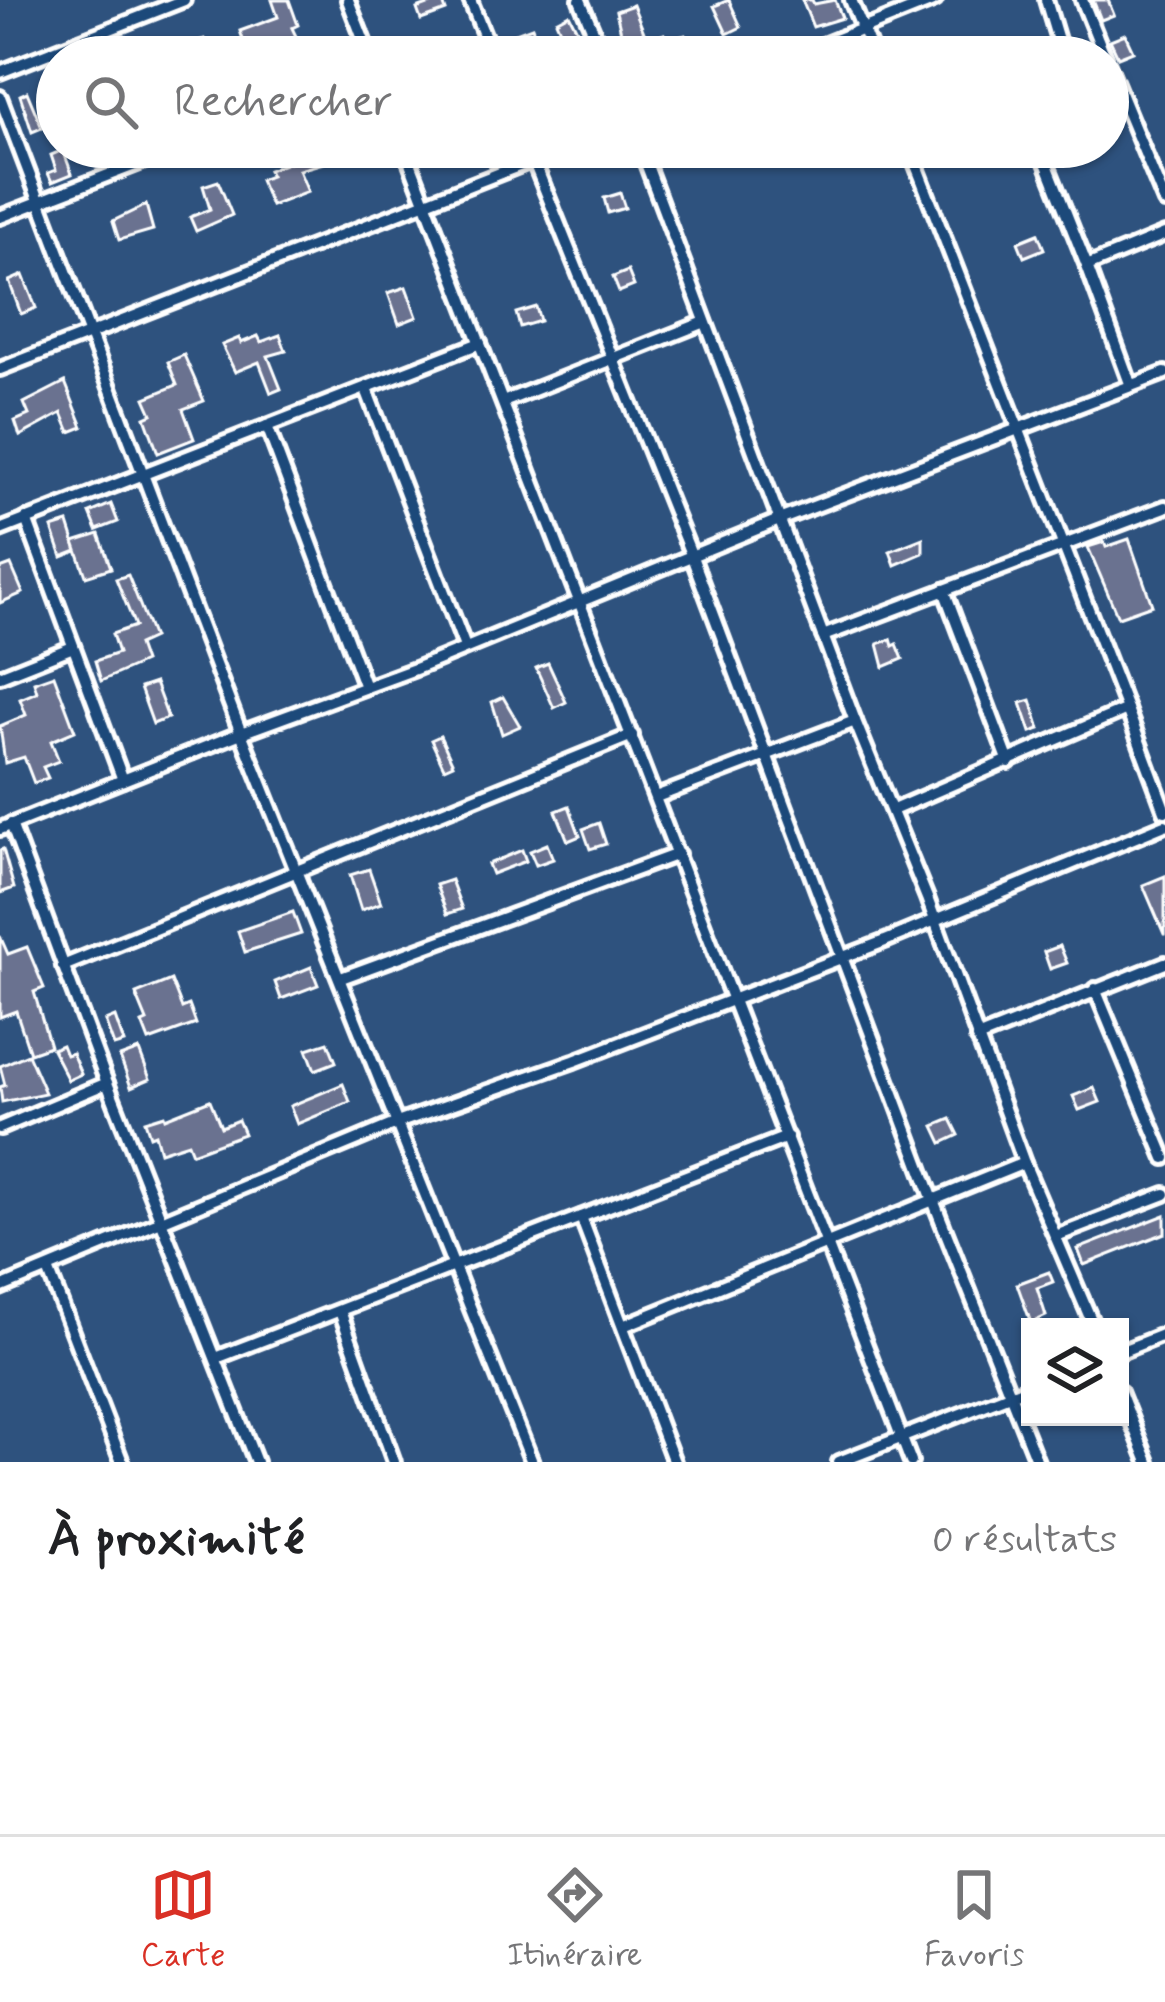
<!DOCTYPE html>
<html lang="fr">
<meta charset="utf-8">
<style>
body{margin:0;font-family:Mynerve,sans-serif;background:#f6f6f6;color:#202124}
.controls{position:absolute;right:36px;bottom:36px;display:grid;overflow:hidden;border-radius:0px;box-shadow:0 3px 9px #0004}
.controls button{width:108px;height:108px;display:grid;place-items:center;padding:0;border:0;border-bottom:3px solid #e0e0e0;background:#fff;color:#202124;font:60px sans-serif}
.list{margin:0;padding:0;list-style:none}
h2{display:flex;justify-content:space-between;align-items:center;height:156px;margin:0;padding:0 48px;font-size:51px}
h2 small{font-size:39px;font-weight:400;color:#757577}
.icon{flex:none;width:66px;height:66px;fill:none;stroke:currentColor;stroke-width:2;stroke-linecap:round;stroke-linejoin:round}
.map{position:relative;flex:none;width:1165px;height:1462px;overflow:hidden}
.search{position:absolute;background:#fff;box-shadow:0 3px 9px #0004;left:36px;right:36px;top:36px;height:132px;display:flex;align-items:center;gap:30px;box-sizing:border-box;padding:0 42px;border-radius:66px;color:#757577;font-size:45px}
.sheet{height:372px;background:#fff}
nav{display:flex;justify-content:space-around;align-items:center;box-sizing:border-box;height:168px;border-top:3px solid #e0e0e0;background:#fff;font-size:33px;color:#757577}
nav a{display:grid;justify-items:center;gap:6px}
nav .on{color:#d93025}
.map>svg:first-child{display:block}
.building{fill:#6b7290;stroke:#fff;stroke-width:3}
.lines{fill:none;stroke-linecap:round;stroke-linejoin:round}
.street-casing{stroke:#fff;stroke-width:20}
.street{stroke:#1f4a7a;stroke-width:10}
</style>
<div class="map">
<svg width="1165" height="1462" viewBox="0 0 1165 1462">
<rect width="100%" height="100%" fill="#2e527e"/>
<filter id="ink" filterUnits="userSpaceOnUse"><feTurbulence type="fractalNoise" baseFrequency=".00833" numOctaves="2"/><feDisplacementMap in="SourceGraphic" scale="24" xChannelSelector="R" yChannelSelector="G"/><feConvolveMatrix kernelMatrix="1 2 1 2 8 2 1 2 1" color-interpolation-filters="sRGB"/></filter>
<g filter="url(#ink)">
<g class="building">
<path d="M272 0H289L298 25 292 28 305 55 331 45 335 57H256L252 46 246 48 240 31 278 17Z"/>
<path d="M432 0H442L446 11 421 20 417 9 433 3Z"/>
<path d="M729 0 741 27 727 34 714 6Z"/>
<path d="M802 0H812L814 4 835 0 842 18 813 27Z"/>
<path d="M1093 0H1108L1114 15 1101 20Z"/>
<path d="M633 5 647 40 625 50 616 11Z"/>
<path d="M569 14 580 36 575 38 584 57H543L542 53 525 57 516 33 532 27 539 45 563 37 556 21Z"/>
<path d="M664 34 667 40 685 35 693 57H658L651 39Z"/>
<path d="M1125 34 1133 51 1118 57 1110 40Z"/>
<path d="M204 39 210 57H188L184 45Z"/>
<path d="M27 92 42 128 32 132 20 95Z"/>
<path d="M309 147H329L334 160 299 170 308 192 271 206 260 180 271 176 268 170 293 161 290 153Z"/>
<path d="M63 150 72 174 52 182 48 173 56 170 51 155Z"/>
<path d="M218 181 232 215 196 231 190 217 210 209 203 186Z"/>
<path d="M620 193 625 208 608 213 604 198Z"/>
<path d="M146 205 153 230 119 240 113 221Z"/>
<path d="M1038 234 1044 249 1024 257 1018 242Z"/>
<path d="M628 271 634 286 619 292 613 277Z"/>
<path d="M23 275 36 308 21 314 9 281Z"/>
<path d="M406 287 417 317 399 324 388 293Z"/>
<path d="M536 307 540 321 520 327 516 313Z"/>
<path d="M280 335 286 351 268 356 281 389 271 393 259 362 235 372 222 345 239 338 241 343 258 336 261 342Z"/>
<path d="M184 355 204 401 183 409 194 439 158 453 145 417 152 414 145 398 177 385 168 362Z"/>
<path d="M65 382 83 427 70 432 62 413 20 436 15 421 29 415 24 403Z"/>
<path d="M111 504 118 522 97 530 90 513Z"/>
<path d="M68 523 77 551 62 557 52 528Z"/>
<path d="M99 534 111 568 86 576 74 542Z"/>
<path d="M923 538V553L895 565 890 551Z"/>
<path d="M1129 539 1152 605 1118 617 1088 547 1104 542 1106 547Z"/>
<path d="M11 565 23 593 0 603V569Z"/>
<path d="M128 575 153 638 138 645 144 662 101 681 95 661 118 653 112 634 135 626 116 579Z"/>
<path d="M891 639 893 646 897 644 903 659 884 667 878 644Z"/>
<path d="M548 663 566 702 554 708 536 668Z"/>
<path d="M54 675 75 731 51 741 59 761 43 767 48 778 34 783 24 757 5 763 0 726 26 715 20 699 37 692 34 682Z"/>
<path d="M155 683 168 718 153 724 140 688Z"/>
<path d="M503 697 520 726 502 734 492 702Z"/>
<path d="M1031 700 1040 729 1031 732 1021 703Z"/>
<path d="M440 736 453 764 444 768 431 740Z"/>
<path d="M569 806 580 836 568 841 556 811Z"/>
<path d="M599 823 606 844 590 849 583 829Z"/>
<path d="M547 844 553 859 536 865 530 851Z"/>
<path d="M3 849 14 888 0 893V850Z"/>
<path d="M522 850 526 861 492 874 488 864Z"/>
<path d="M369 869 381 903 361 910 350 875Z"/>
<path d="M1165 876V934H1164L1143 885Z"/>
<path d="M451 880 462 909 447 914 436 885Z"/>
<path d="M293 912 301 934 245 952 238 931Z"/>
<path d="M0 936 8 954 27 947 44 988 34 992 50 1046 30 1053 16 1011 0 1017Z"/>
<path d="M1060 946 1067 963 1050 969 1044 952Z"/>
<path d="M311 967 318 985 281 999 275 982Z"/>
<path d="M171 980 182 1008 189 1005 196 1024 149 1041 142 1023 147 1021 136 994Z"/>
<path d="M115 1017 124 1043 114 1046 105 1021Z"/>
<path d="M328 1042 336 1062 315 1070 307 1049Z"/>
<path d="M62 1045 66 1055 72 1053 81 1074 68 1080 52 1049Z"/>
<path d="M139 1050 150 1079 131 1087 120 1057Z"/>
<path d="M28 1054 45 1093 2 1102 0 1087 5 1085 0 1066Z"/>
<path d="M343 1084 350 1102 297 1124 290 1106Z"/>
<path d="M1094 1088 1100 1102 1079 1110 1073 1096Z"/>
<path d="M210 1100 221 1127 238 1120 244 1134 192 1153 188 1143 160 1152 155 1134 150 1136 145 1121 164 1115 165 1118Z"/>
<path d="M951 1119 959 1135 942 1143 934 1126Z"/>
<path d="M1165 1215V1233L1084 1265 1078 1249Z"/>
<path d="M1049 1272 1053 1282 1037 1288 1046 1316 1031 1323 1017 1284Z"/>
</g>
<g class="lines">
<defs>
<g id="street">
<path d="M348 0 370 57"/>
<path d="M470 0 493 57"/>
<path d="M580 0 604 57"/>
<path d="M851 0 874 57"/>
<path d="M1046 0 1063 57"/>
<path d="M1082 0 1105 57"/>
<path d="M793 57 935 0"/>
<path d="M1108 64 1165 202"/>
<path d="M0 72 184 0"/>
<path d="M0 97 241 733 532 1462"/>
<path d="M404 147 911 1462"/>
<path d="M528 147 691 554 933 1200 1037 1462"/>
<path d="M640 147 855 721 927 898 1024 1163 1094 1327"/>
<path d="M1040 147 1087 266 1165 234"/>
<path d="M0 217 181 147"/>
<path d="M1087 266 1131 386"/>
<path d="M0 369 567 147"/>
<path d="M366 389 465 647"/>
<path d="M503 402 705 322"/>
<path d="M267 426 365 687"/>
<path d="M26 519 123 780"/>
<path d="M0 530 480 343"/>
<path d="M944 590 1009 762"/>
<path d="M823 636 1165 507"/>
<path d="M0 676 73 647"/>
<path d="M1127 709 1165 811"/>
<path d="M656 797 855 721"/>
<path d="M893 810 1127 709 909 147"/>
<path d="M11 824 107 1083 256 1462"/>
<path d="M0 829 241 733 415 669 779 520 1165 373"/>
<path d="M63 966 632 735"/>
<path d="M341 978 678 854"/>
<path d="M1095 989 1165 1158"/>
<path d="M977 1038 1165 963"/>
<path d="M0 1128 107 1083"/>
<path d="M581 1217 674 1462"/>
<path d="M1056 1236 1165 1194"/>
<path d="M48 1269 122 1462"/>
<path d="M0 1288 397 1123 574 1061 885 941 1165 825"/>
<path d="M340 1311 394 1462"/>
<path d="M623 1326 1024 1163"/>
<path d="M1120 1352 1165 1334"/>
<path d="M216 1358 787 1137"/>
<path d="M1120 1392 1148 1462"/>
<path d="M839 1462 1030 1387"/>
</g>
</defs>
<use href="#street" class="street-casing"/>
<use href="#street" class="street"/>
</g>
</g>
</svg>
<div class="controls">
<button><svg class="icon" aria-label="layers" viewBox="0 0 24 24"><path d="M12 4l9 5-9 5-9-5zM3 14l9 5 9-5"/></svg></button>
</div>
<div class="search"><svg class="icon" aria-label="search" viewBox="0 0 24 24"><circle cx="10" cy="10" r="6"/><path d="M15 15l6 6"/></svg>Rechercher</div>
</div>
<section class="sheet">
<h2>À proximité<small>0 résultats</small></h2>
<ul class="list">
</ul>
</section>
<nav>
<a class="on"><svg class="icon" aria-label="map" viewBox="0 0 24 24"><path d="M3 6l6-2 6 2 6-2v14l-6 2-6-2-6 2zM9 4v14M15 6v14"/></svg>Carte</a>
<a><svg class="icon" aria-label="directions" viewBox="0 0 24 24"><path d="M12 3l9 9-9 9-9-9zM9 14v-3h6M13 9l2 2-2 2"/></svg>Itinéraire</a>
<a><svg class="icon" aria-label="saved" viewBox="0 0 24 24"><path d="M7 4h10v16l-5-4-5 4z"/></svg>Favoris</a>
</nav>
